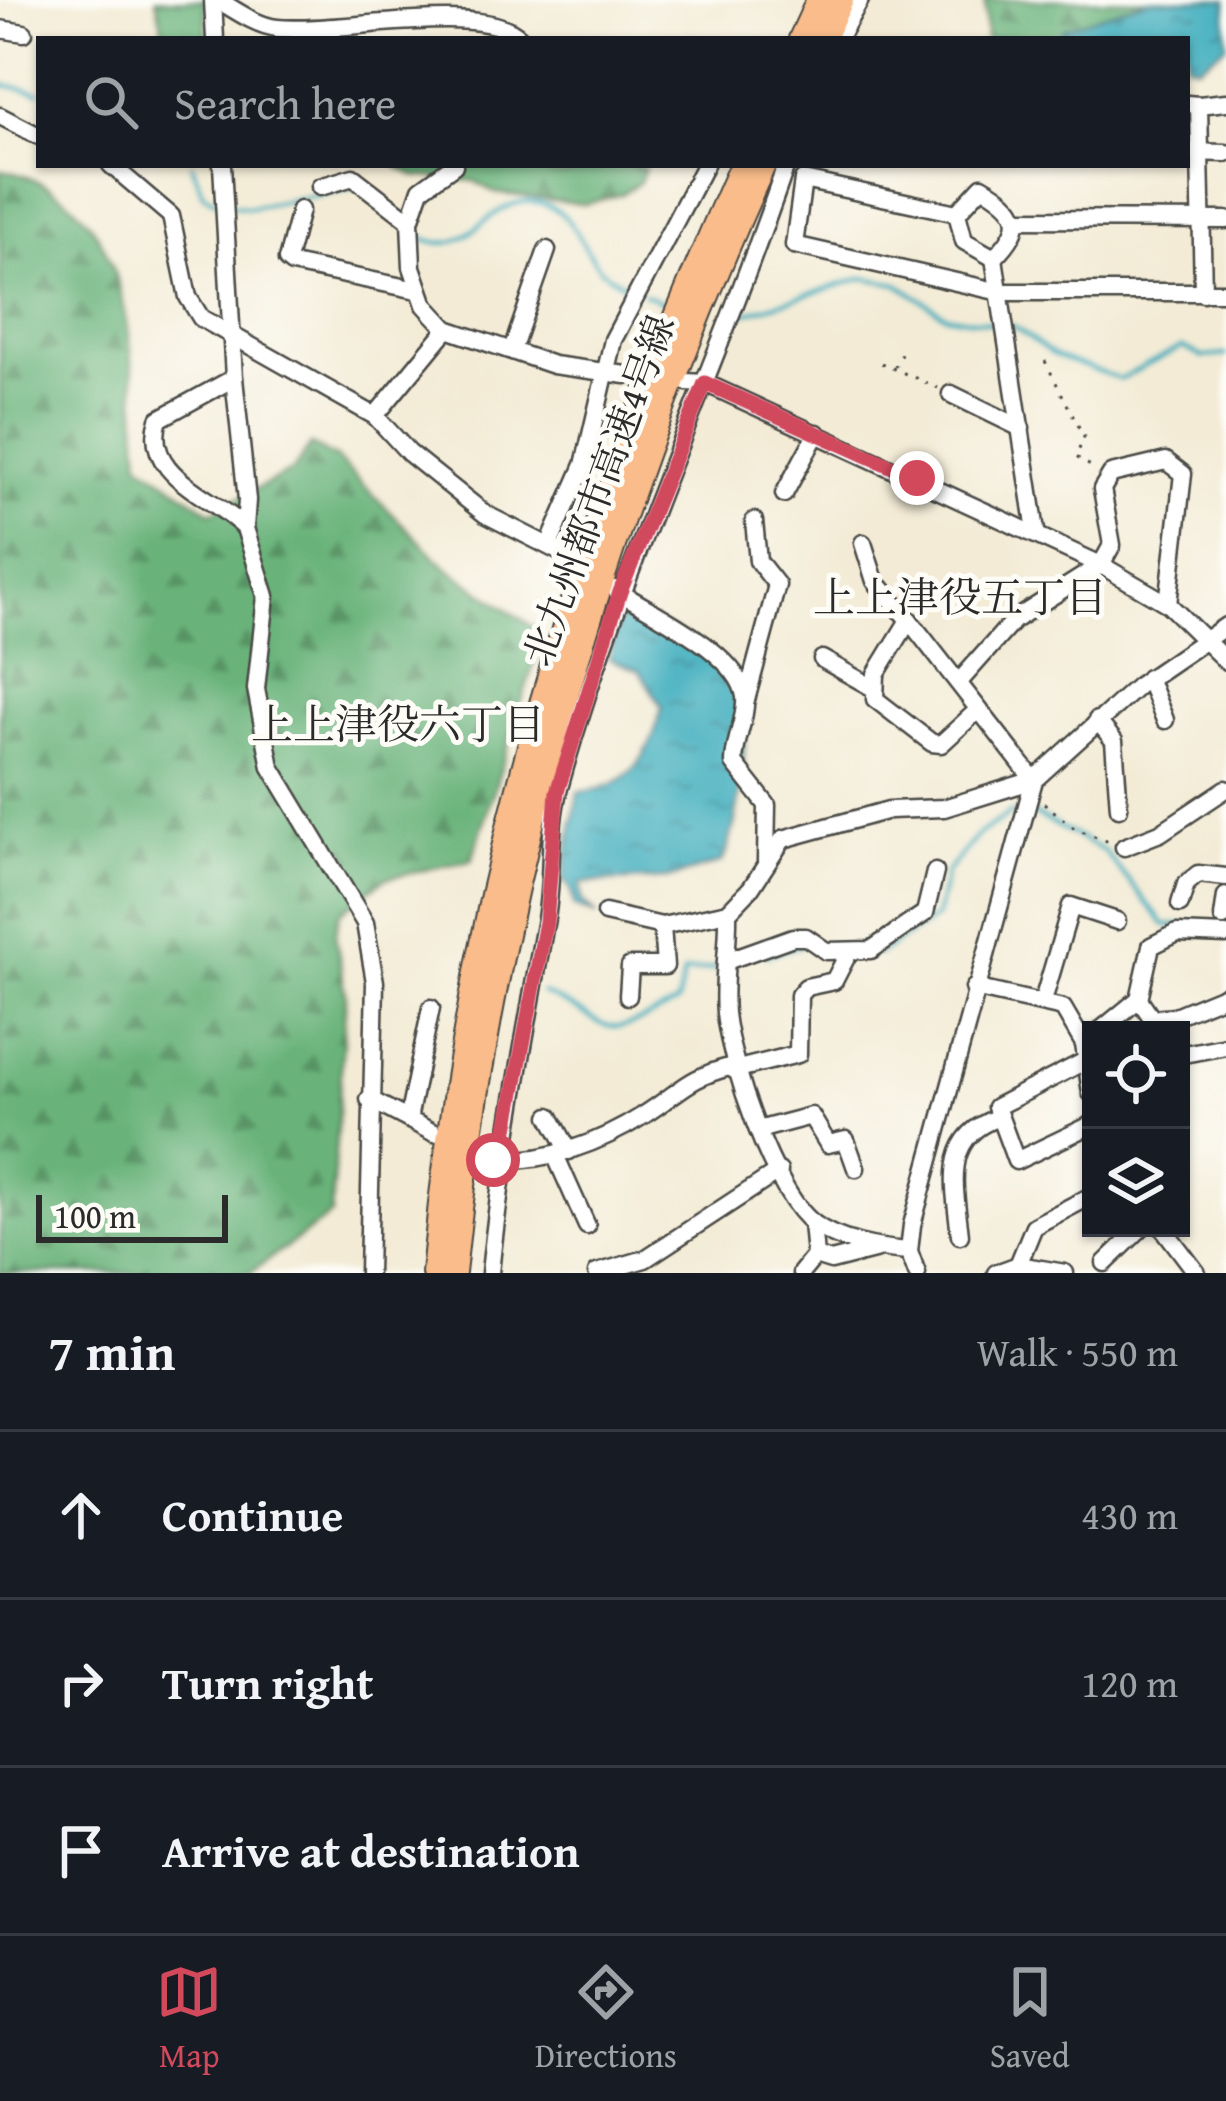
<!DOCTYPE html>
<meta charset="utf-8">
<style>
body{margin:0;font-family:"Gentium Book Plus","Noto Serif JP",serif;background:#242831;color:#f1f3f6}
.controls{position:absolute;right:36px;bottom:36px;display:grid;overflow:hidden;border-radius:0px;box-shadow:0 3px 9px #0004}
.controls button{width:108px;height:108px;display:grid;place-items:center;padding:0;border:0;border-bottom:3px solid #363941;background:#171b24;color:#f1f3f6;font:60px sans-serif}
.scale{position:absolute;left:36px;bottom:30px;width:192px;box-sizing:border-box;padding-left:12px;border:6px solid #2b2b2b;border-top:0;font-size:33px;line-height:42px;white-space:nowrap;color:#2b2b2b;-webkit-text-stroke:9px #fdfcf7;paint-order:stroke}
.stop{position:absolute;width:36px;height:36px;margin:-27px;border:9px solid #d1495b;border-radius:50%;background:#fff}
.stop.end{background:#d1495b;border-color:#fff;box-shadow:0 3px 12px #0008}
.list{margin:0;padding:0;list-style:none}
h2{display:flex;justify-content:space-between;align-items:center;height:156px;margin:0;padding:0 48px;font-size:51px}
h2 small{font-size:39px;font-weight:400;color:#9ea1a6}
.list li{display:grid;grid-template-columns:78px 1fr auto;gap:36px;align-items:center;box-sizing:border-box;height:168px;padding:0 48px;border-top:3px solid #363941}
.list b{display:block;font-size:45px;white-space:nowrap}
.list em{font-size:39px;font-style:normal;color:#9ea1a6}
.icon{flex:none;width:66px;height:66px;fill:none;stroke:currentColor;stroke-width:2;stroke-linecap:round;stroke-linejoin:round}
.map{position:relative;flex:none;width:1226px;height:1273px;overflow:hidden}
.search{position:absolute;background:#171b24;box-shadow:0 3px 9px #0004;left:36px;right:36px;top:36px;height:132px;display:flex;align-items:center;gap:30px;box-sizing:border-box;padding:0 42px;border-radius:0px;color:#9ea1a6;font-size:45px}
.sheet{height:660px;background:#171b24}
nav{display:flex;justify-content:space-around;align-items:center;box-sizing:border-box;height:168px;border-top:3px solid #363941;background:#171b24;font-size:33px;color:#9ea1a6}
nav a{display:grid;justify-items:center;gap:6px}
nav .on{color:#d1495b}
.map>svg:first-child{display:block}
.forest{fill:url(#forest-firs);stroke:#4a6f52;stroke-width:3}
.water{fill:url(#water-ripples);stroke:#366c74;stroke-width:3}
.lines{fill:none;stroke-linecap:round;stroke-linejoin:round}
.stream{stroke:#41aebe;stroke-width:4.5}
.minor-casing{stroke:#494844;stroke-width:21}
.highway-casing{stroke:#494844;stroke-width:28}
.path{stroke:#494844;stroke-width:3;stroke-dasharray:3 9;stroke-linecap:butt}
.minor{stroke:#fff;stroke-width:16}
.highway{stroke:#f9bc8a;stroke-width:24}
.route{stroke:#d1495b;stroke-width:15}
.labels{text-anchor:middle;dominant-baseline:central;stroke-width:10;stroke-linejoin:round;paint-order:stroke}
.street-label{font-size:39px;fill:#2b2b2b;stroke:#fdfcf7}
.neighbourhood-label{font-size:42px;fill:#2b2b2b;stroke:#fdfcf7}
</style>
<div class="map">
<svg width="1226" height="1273" viewBox="0 0 1226 1273">
<defs>
<pattern id="forest-firs" width="22" height="20" patternUnits="userSpaceOnUse" patternTransform="scale(3)"><rect width="22" height="20" fill="#69b37a"/><path d="M5 1l3.5 6h-7zM16 11l3.5 6h-7z" fill="#579264"/></pattern>
<pattern id="water-ripples" width="26" height="14" patternUnits="userSpaceOnUse" patternTransform="scale(3)"><rect width="26" height="14" fill="#41aebe"/><path d="M2 4q2-2 4 0t4 0M15 11q2-2 4 0t4 0" fill="none" stroke="#378e9b"/></pattern>
</defs>
<rect width="100%" height="100%" fill="#fdfcf7"/>
<filter id="ink" filterUnits="userSpaceOnUse"><feTurbulence type="fractalNoise" baseFrequency=".00833" numOctaves="2"/><feDisplacementMap in="SourceGraphic" scale="24" xChannelSelector="R" yChannelSelector="G"/><feConvolveMatrix kernelMatrix="1 2 1 2 8 2 1 2 1" color-interpolation-filters="sRGB"/></filter>
<filter id="wash" filterUnits="userSpaceOnUse"><feTurbulence type="fractalNoise" baseFrequency=".004" numOctaves="4" result="noise"/><feDisplacementMap in="SourceGraphic" scale="48" xChannelSelector="R" yChannelSelector="G"/><feGaussianBlur stdDeviation="2.7" result="paint"/><feColorMatrix in="noise" values="0 0 0 0 0 0 0 0 0 0 0 0 0 0 0 0 0 1.4 0 .05"/><feComposite in="paint" operator="in"/></filter>
<g filter="url(#wash)">
<rect width="100%" height="100%" fill="#f3ebd5"/>
<g class="forest">
<path d="M156 0H205L207 38 165 39Z"/>
<path d="M985 0H1149L1065 28 1059 39H986Z"/>
<path d="M395 165H530C567 192 606 153 645 168L640 182 622 194 585 204 495 193 474 181 415 176Z"/>
<path d="M0 170C139 194 130 353 140 463L211 512 293 470 311 445 337 459 447 568 536 629 537 653 472 860 386 878 340 913 335 934 346 995 331 1215 250 1273H0Z"/>
</g>
<g class="water">
<path d="M1149 0H1226V46L1198 66 1187 63V39H1059L1064 28Z"/>
<path d="M620 616C662 618 726 651 740 695 751 731 739 829 722 862L668 879 581 883 582 902 597 915 574 907 571 889 563 880 578 792C632 788 650 756 662 707L639 670 609 659Z"/>
</g>
<g class="lines">
<g class="stream">
<path d="M0 84 39 92"/>
<path d="M192 165 204 195 218 202"/>
<path d="M229 205 250 208 358 187"/>
<path d="M418 235C472 267 484 191 541 203 574 210 580 249 602 270 611 278 624 284 634 289"/>
<path d="M644 294 667 304"/>
<path d="M743 314 863 278 898 284 945 315 1015 327 1055 356 1120 379 1182 347 1202 357 1226 355"/>
<path d="M1034 814 1104 851 1165 925 1226 926"/>
<path d="M878 954 936 917 946 873 979 834 1013 812"/>
<path d="M766 955 801 945"/>
<path d="M542 993C615 1022 594 1048 677 1003L684 973 717 968"/>
</g>
</g>
</g>
<g filter="url(#ink)">
<g class="lines">
<defs>
<g id="minor">
<path d="M213 0 215 39"/>
<path d="M218 0C235 10 257 26 277 28 339 34 487 0 521 39"/>
<path d="M0 29 24 33"/>
<path d="M838 39 860 0"/>
<path d="M1187 104 1199 105 1203 293"/>
<path d="M1199 105 1226 102"/>
<path d="M0 116 39 136"/>
<path d="M1187 152 1226 153"/>
<path d="M111 165 171 216 188 297 201 318 375 416 409 453 485 514 560 552"/>
<path d="M222 165 234 378 159 419C141 475 212 495 245 528"/>
<path d="M454 165 421 189 410 221 412 267 425 305 447 329 553 365 626 375"/>
<path d="M982 186C1021 209 1028 224 994 258L964 241 957 213Z"/>
<path d="M320 187 353 177 410 221"/>
<path d="M300 210 287 260 292 264 417 290"/>
<path d="M957 213 803 180 794 245 1000 292H1226"/>
<path d="M1016 219 1226 220"/>
<path d="M994 258 1036 531"/>
<path d="M512 350 547 250"/>
<path d="M234 378 247 500 245 528 266 596 256 689 271 767 365 923 375 982 368 1273"/>
<path d="M686 382 705 383 1101 565 1168 604 1226 661"/>
<path d="M951 394 1021 428"/>
<path d="M375 416 447 329"/>
<path d="M784 494 817 433"/>
<path d="M863 543 875 581 909 620"/>
<path d="M549 545 584 465 613 340 705 165"/>
<path d="M615 589C650 613 739 652 745 697 747 717 734 741 734 763L767 805 766 861"/>
<path d="M822 659 875 689"/>
<path d="M1148 678 1165 720"/>
<path d="M959 682 1014 620 1101 565 1112 545 1102 489 1111 474 1166 461 1183 474 1168 604"/>
<path d="M746 700 777 585 758 561 754 521"/>
<path d="M978 710 941 744 932 743 875 699 876 674 909 620 1034 780"/>
<path d="M1097 720 1114 741 1119 808"/>
<path d="M1124 847 1160 833 1226 789"/>
<path d="M1180 904 1186 884 1198 874 1226 877"/>
<path d="M605 913 662 926 728 912"/>
<path d="M1223 917 1226 896"/>
<path d="M729 960 793 937H806L826 951 871 950 925 913 935 872"/>
<path d="M974 988 1063 1008 1084 1044 1091 1093"/>
<path d="M628 996 630 966H665L662 926"/>
<path d="M1139 999 1152 1018 1175 1016 1226 995"/>
<path d="M1043 1001 1071 906 1117 921"/>
<path d="M1101 1030 1139 999 1151 946 1177 933 1226 935"/>
<path d="M1189 1053 1226 1046"/>
<path d="M1083 1062 996 1107 1016 1161 1091 1125"/>
<path d="M734 1070 798 1054 799 995 806 987 834 981 849 952"/>
<path d="M369 1099 434 1133"/>
<path d="M550 1116 569 1151"/>
<path d="M408 1119 431 1008"/>
<path d="M758 1130 811 1116 828 1144 846 1140 856 1168"/>
<path d="M556 1157 587 1226"/>
<path d="M494 1160C547 1163 600 1143 644 1115 682 1091 686 1078 733 1066"/>
<path d="M812 1223 815 1256 831 1261 878 1249"/>
<path d="M1163 1228 1197 1273"/>
<path d="M960 1235C955 1188 941 1137 997 1118"/>
<path d="M909 1251C880 1249 837 1242 813 1223 773 1192 730 1063 725 1013 722 981 729 945 728 912L751 888 783 839 889 810 944 808 1034 780"/>
<path d="M1105 1263 1141 1228"/>
<path d="M1018 1265 1034 1226 1091 1196"/>
<path d="M490 1273C502 1155 524 1040 545 924 554 880 547 831 559 788 618 574 714 375 786 165"/>
<path d="M597 1273 645 1259 779 1171"/>
<path d="M801 1273 815 1256"/>
<path d="M917 1273 909 1251 912 1225 1034 780 1138 686 1226 626"/>
<path d="M996 1273 1018 1265 1065 1273"/>
</g>
<g id="highway">
<path d="M801 39 819 0"/>
<path d="M822 39 841 0"/>
<path d="M434 1273C468 886 583 518 742 165"/>
<path d="M453 1273C491 886 604 519 763 165"/>
</g>
</defs>
<use href="#minor" class="minor-casing"/>
<use href="#highway" class="highway-casing"/>
<g class="path">
<path d="M1045 361 1084 437 1076 457 1097 470"/>
<path d="M881 363 938 388"/>
<path d="M895 367 902 351"/>
<path d="M1044 803 1074 828 1112 843"/>
</g>
<use href="#minor" class="minor"/>
<use href="#highway" class="highway"/>
</g>
</g>
<g class="lines" filter="url(#ink)">
<path class="route" d="M493 1160 501 1161 546 922 557 792 620 592 705 383 917 478"/>
</g>
<g class="labels">
<g class="street-label">
<text transform="translate(598 490) rotate(-70)">北九州都市高速4号線</text>
</g>
<g class="neighbourhood-label">
<text x="960" y="596">上上津役五丁目</text>
<text x="398" y="723">上上津役六丁目</text>
</g>
</g>
</svg>
<div class="controls">
<button><svg class="icon" aria-label="locate" viewBox="0 0 24 24"><circle cx="12" cy="12" r="6"/><path d="M12 2v4M12 18v4M2 12h4M18 12h4"/></svg></button>
<button><svg class="icon" aria-label="layers" viewBox="0 0 24 24"><path d="M12 4l9 5-9 5-9-5zM3 14l9 5 9-5"/></svg></button>
</div>
<div class="scale">100 m</div>
<div class="stop" style="left:493px;top:1160px"></div>
<div class="stop end" style="left:917px;top:478px"></div>
<div class="search"><svg class="icon" aria-label="search" viewBox="0 0 24 24"><circle cx="10" cy="10" r="6"/><path d="M15 15l6 6"/></svg>Search here</div>
</div>
<section class="sheet">
<h2>7 min<small>Walk · 550 m</small></h2>
<ul class="list">
<li><svg class="icon" aria-label="ahead" viewBox="0 0 24 24"><path d="M12 20V5M6 11l6-6 6 6"/></svg><div><b>Continue</b></div><em>430 m</em></li>
<li><svg class="icon" aria-label="right" viewBox="0 0 24 24"><path d="M7 20v-9h11M14 6l5 5-5 5"/></svg><div><b>Turn right</b></div><em>120 m</em></li>
<li><svg class="icon" aria-label="arrive" viewBox="0 0 24 24"><path d="M6 21V4h12l-3 4 3 4H6"/></svg><div><b>Arrive at destination</b></div></li>
</ul>
</section>
<nav>
<a class="on"><svg class="icon" aria-label="map" viewBox="0 0 24 24"><path d="M3 6l6-2 6 2 6-2v14l-6 2-6-2-6 2zM9 4v14M15 6v14"/></svg>Map</a>
<a><svg class="icon" aria-label="directions" viewBox="0 0 24 24"><path d="M12 3l9 9-9 9-9-9zM9 14v-3h6M13 9l2 2-2 2"/></svg>Directions</a>
<a><svg class="icon" aria-label="saved" viewBox="0 0 24 24"><path d="M7 4h10v16l-5-4-5 4z"/></svg>Saved</a>
</nav>
